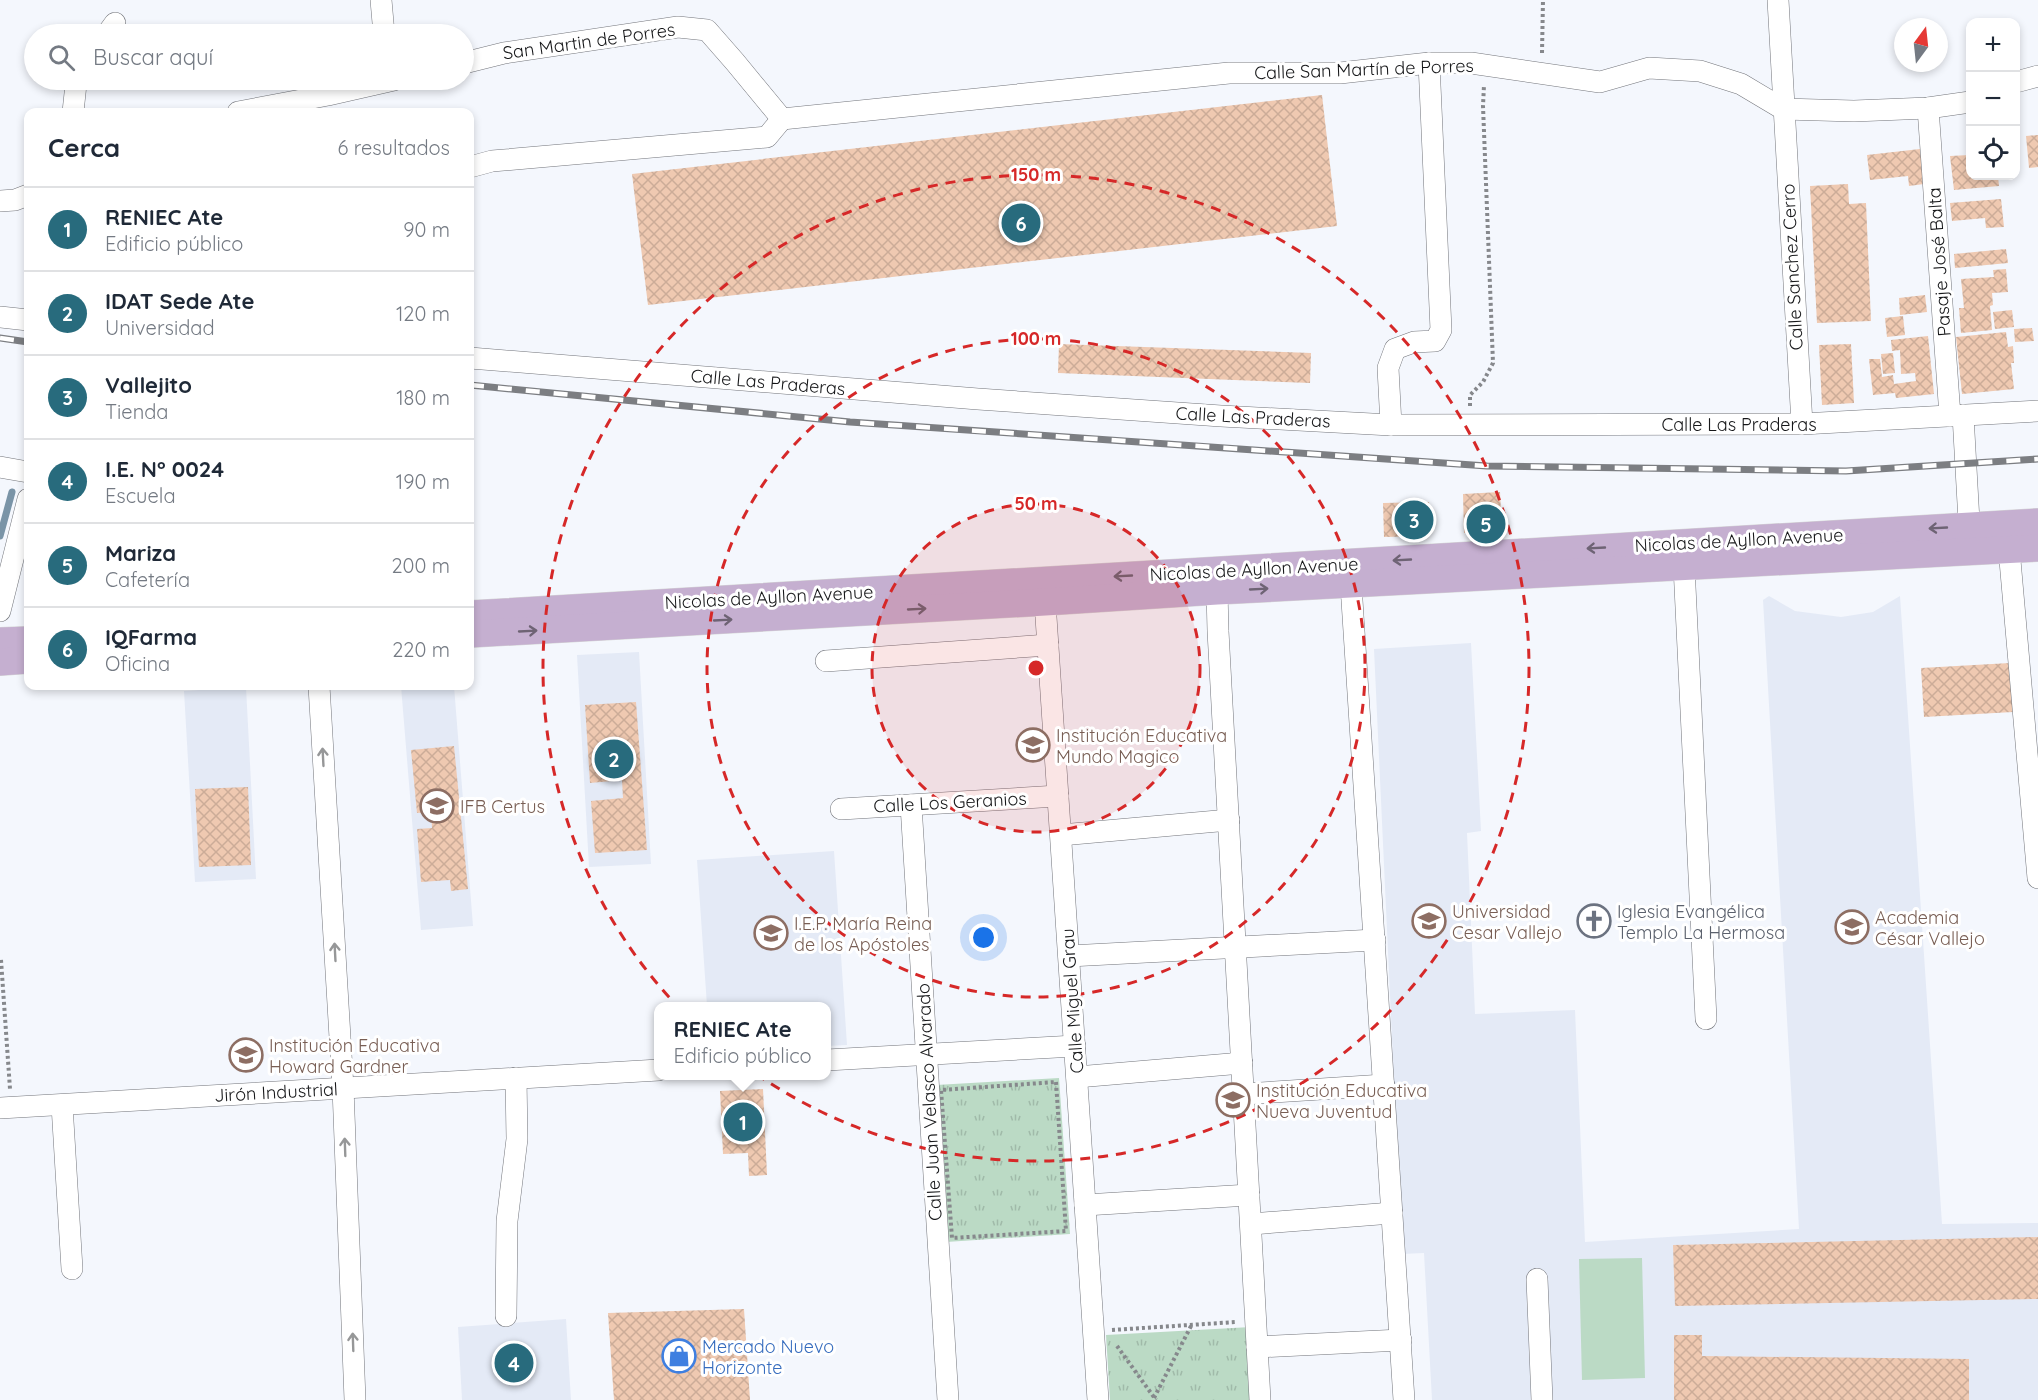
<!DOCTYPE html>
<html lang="es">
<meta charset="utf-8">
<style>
body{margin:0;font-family:Quicksand,sans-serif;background:#f6f6f7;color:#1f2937}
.controls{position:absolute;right:18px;top:18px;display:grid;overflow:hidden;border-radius:12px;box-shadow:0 3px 9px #0003}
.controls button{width:54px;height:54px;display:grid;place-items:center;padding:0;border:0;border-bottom:2px solid #e0e1e3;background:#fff;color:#1f2937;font:30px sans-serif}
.compass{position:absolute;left:1894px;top:18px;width:54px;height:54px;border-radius:50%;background:#fff;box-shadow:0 3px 9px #0003;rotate:15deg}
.you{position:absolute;left:984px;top:938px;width:21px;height:21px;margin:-15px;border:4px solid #fff;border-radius:50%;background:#1a73e8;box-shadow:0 0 0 9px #1a73e833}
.badge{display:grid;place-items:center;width:39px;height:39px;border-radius:50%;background:#286b7d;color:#fff;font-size:20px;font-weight:700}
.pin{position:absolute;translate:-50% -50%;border:3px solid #fff;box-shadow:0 2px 6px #0006}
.popup{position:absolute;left:654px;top:1002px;width:177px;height:78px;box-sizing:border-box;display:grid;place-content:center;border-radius:12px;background:#fff;filter:drop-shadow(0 2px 4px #0005);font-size:20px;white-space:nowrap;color:#747a83}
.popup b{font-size:22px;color:#1f2937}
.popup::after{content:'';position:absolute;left:50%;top:100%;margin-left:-12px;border:12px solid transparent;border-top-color:#fff}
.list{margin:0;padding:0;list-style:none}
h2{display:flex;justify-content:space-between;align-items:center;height:78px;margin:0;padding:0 24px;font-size:26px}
h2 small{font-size:20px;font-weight:400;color:#747a83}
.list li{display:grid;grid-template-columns:39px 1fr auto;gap:18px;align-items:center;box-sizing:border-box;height:84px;padding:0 24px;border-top:2px solid #e0e1e3}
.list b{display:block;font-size:22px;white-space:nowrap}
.list p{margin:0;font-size:20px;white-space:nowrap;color:#747a83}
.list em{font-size:20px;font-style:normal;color:#747a83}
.icon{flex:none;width:33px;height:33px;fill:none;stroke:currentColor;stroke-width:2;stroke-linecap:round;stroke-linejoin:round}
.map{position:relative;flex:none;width:2038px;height:1400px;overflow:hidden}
.search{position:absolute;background:#fff;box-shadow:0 3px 9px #0003;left:24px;top:24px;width:450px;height:66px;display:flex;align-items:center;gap:15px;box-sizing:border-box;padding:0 21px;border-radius:33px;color:#747a83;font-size:22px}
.panel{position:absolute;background:#fff;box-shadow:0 3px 9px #0003;left:24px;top:108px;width:450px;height:582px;border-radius:12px}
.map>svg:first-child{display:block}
.built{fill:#e4eaf6}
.green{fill:#bbdac5}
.park{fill:url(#park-tufts)}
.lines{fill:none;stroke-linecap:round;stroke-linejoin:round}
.stream{stroke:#7a94a7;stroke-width:7}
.building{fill:url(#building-cross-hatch)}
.minor-casing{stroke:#73757b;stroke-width:22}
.major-casing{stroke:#d5d5d6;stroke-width:28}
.path{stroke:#86888c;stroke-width:4;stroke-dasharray:3 3;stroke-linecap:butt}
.minor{stroke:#fff;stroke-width:21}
.major{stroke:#c5afd0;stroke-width:27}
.rail-casing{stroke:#7c7e82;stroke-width:7}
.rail{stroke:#fff;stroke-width:4.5;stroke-dasharray:14;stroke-linecap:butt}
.oneway{stroke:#6e6374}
.oneway2{stroke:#969798}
.ring{fill:none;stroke:#d62828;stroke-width:3;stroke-dasharray:10 8}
.labels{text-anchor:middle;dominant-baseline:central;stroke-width:6;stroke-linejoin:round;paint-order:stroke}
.street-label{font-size:18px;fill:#161719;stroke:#fff}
.education-label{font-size:18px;fill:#785e54;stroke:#fff;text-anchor:start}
.worship-label{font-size:18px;fill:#5b616d;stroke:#fff;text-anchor:start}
.shop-label{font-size:18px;fill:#366cbe;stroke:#fff;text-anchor:start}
.centre{fill:#d62828;stroke:#fff;stroke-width:3}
.ring-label{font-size:18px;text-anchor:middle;font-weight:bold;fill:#d62828;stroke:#fff;stroke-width:6;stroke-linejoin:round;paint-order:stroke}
</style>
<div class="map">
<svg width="2038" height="1400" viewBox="0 0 2038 1400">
<defs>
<pattern id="park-tufts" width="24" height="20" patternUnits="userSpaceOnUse" patternTransform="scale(1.5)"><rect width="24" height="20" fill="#bbdac5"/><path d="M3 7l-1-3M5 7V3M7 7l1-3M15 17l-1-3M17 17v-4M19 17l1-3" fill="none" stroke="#a0baa9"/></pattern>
<pattern id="building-cross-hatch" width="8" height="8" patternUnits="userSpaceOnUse" patternTransform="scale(1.5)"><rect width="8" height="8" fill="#efc9b1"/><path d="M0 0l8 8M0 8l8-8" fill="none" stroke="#ccac98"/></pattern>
</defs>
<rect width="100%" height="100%" fill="#f4f7fd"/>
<g class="built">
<path d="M1769 596 1795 611 1841 617 1873 612 1900 596 1942 1224 2038 1223V1400H1432L1424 1253 1402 1254 1374 649 1471 643 1481 831 1467 833 1475 1014 1575 1010 1585 1242 1799 1229 1763 600Z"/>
<path d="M639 652 651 864 589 867 577 655Z"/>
<path d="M401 686H454L473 926 421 930Z"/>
<path d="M246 687 256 879 195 882 184 691Z"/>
<path d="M834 851 847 1045 827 1046V1006H707L697 860Z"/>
<path d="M566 1319 571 1400H462L458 1327Z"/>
</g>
<path class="green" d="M1642 1258 1645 1378 1582 1380 1579 1259Z"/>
<g class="park">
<path d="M1059 1078 1070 1234 946 1242 936 1085Z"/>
<path d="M1251 1327 1255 1400H1110L1106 1335Z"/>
</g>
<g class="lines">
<path class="stream" d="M0 536 12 492"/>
</g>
<g class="building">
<path d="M1322 95 1337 226 648 305 632 174Z"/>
<path d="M2038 135V167L2029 168 2026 136Z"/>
<path d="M1920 149 1924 184 1909 186 1908 176 1870 180 1867 155Z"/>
<path d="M1970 155V176H1998L1999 186 1954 190 1950 156Z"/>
<path d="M1848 184 1849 204 1866 203 1871 321 1817 323 1810 186Z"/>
<path d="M2001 199 2004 227 1986 228 1985 218 1952 221 1950 203Z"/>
<path d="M2006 249 2008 263 1955 268 1954 254Z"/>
<path d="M2006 269 2008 292 1992 293 1993 305 1990 306 1992 330 1961 333 1959 308H1964L1961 279 1994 277 1993 270Z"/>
<path d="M1925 295 1927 312 1900 315 1899 298Z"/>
<path d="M2012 310 2014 327 1995 329 1993 312Z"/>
<path d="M1903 316 1905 335 1887 337 1885 318Z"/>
<path d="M2032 328 2034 341 2015 342 2014 329Z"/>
<path d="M2006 332 2008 347 2013 346 2014 363H2011L2014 389 1962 394 1956 337Z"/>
<path d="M1928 336 1934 394 1896 398 1895 393 1873 395 1869 359H1880L1882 377 1893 375 1894 384 1916 381 1915 373 1901 374 1900 350 1892 351 1891 340Z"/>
<path d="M1059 344 1311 353 1310 383 1058 373Z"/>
<path d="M1851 344 1854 403 1822 405 1819 345Z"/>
<path d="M1893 353 1895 373 1883 374 1881 354Z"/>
<path d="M1500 492 1502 531 1464 533 1463 494Z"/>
<path d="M1429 502 1430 536 1384 537 1383 503Z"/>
<path d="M2010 663 2013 712 1924 717 1921 668Z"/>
<path d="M636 702 647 850 595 853 591 801 623 798 622 780 590 783 585 705Z"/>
<path d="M454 746 468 889 451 891 450 880 421 882 417 829 432 828 431 812 417 813 411 750Z"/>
<path d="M248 787 251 865 199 867 195 789Z"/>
<path d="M763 1089 767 1175 749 1176 748 1153 723 1154 720 1091Z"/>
<path d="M2038 1237V1299L1675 1306 1673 1245Z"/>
<path d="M744 1309 750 1400H614L608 1313Z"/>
<path d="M1674 1335H1702V1356L1969 1359V1400H1674Z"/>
</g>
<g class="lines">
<defs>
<g id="minor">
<path d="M381 0 384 34"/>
<path d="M1778 0 1802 424"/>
<path d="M107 34 115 23"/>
<path d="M464 63 504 53 678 27 707 30 735 62 782 119"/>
<path d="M2016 82 2038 76"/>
<path d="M1928 108 1950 416"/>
<path d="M73 112 76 84 78 80"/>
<path d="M238 112 328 95 394 80"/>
<path d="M782 119 1229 73H1340L1429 63H1471L1600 82 1649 68 1700 71 1741 84 1783 109 1854 111 1928 108 1970 102"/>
<path d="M470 167 492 161 767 137 782 119"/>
<path d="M0 201 15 200 28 195"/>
<path d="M0 317 28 320"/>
<path d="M470 358 978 399 1221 416 1391 425 1802 424 2038 411"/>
<path d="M1963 415 1970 539"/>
<path d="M1391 425 1388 368 1395 349 1414 342 1435 341 1441 330 1429 63"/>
<path d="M0 467 28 472"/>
<path d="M2009 549 2038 878"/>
<path d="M1684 566 1706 1019"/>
<path d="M1351 585 1404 1400"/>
<path d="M1217 591 1218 631 1260 1400"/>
<path d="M1045 602 1098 1400"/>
<path d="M0 611 28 499"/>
<path d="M826 661 1048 645"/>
<path d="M319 686 343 1088 355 1400"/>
<path d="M911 805 948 1400"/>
<path d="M841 809 1058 796"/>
<path d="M1061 835 1229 820"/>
<path d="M1069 956 1375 940"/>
<path d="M827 1060 1075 1046"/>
<path d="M1077 1077 1242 1063"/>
<path d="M1244 1094 1384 1085"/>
<path d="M62 1105 72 1269"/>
<path d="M0 1108 659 1070"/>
<path d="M1085 1205 1249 1195"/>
<path d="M1251 1224 1392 1213"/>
<path d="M1537 1279 1542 1400"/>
<path d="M506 1316 507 1221 517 1139 516 1078"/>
<path d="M1257 1347 1401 1340"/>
</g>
<g id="major">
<path d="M470 614 2038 522"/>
<path d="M470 634 1045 602 1217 591 2038 548"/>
<path d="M0 641 28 640"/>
<path d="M0 662 28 660"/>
</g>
</defs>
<use href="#minor" class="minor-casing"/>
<use href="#major" class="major-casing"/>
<g class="path">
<path d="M1542 53 1543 0"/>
<path d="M1470 406V395L1483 382 1493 363 1483 106 1484 85"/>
<path d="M1 960 10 1089"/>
<path d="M1056 1082 1066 1231 952 1238 941 1090Z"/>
<path d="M1112 1330 1236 1322"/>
<path d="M1117 1346 1156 1400"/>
<path d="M1154 1398 1191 1326"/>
</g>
<use href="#minor" class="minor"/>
<use href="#major" class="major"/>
<defs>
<g id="rail">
<path d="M0 338 28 342"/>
<path d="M470 385 850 422 1487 466 1846 471 2038 459"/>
</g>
</defs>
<use href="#rail" class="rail-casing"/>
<use href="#rail" class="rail"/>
</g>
<defs><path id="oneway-shaft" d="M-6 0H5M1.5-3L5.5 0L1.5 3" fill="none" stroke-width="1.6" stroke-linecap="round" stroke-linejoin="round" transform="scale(1.5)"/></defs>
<g class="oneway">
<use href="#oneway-shaft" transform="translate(1938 528) rotate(177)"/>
<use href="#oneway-shaft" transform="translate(1596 548) rotate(177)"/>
<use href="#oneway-shaft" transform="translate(1402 560) rotate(177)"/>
<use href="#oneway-shaft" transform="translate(1123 576) rotate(177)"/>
<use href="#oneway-shaft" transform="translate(1259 589) rotate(-3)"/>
<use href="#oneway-shaft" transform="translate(917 609) rotate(-3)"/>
<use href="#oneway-shaft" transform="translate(723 620) rotate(-3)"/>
<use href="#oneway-shaft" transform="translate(528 631) rotate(-3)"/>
</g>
<g class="oneway2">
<use href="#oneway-shaft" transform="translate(323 757) rotate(-93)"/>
<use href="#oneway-shaft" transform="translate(335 952) rotate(-93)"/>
<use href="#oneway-shaft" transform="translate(345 1147) rotate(-92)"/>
<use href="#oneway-shaft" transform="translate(353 1342) rotate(-92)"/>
</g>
<circle cx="1036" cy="668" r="164" fill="#d62828" fill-opacity=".12"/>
<g class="ring">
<circle cx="1036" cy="668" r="164"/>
<circle cx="1036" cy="668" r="329"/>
<circle cx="1036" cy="668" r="493"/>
</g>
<defs>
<symbol id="school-ring" viewBox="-11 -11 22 22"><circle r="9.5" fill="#fff" stroke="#8d6e63" stroke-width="1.5"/><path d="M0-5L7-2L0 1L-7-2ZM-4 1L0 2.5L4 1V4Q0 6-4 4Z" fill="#8d6e63"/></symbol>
<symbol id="university-ring" viewBox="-11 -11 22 22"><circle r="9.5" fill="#fff" stroke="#8d6e63" stroke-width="1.5"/><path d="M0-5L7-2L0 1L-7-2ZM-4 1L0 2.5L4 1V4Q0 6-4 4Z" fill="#8d6e63"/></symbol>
<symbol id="church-ring" viewBox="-11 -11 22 22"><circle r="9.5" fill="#fff" stroke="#6b7280" stroke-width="1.5"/><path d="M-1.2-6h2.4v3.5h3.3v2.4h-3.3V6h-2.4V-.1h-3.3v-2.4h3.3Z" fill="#6b7280"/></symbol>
<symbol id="shop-ring" viewBox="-11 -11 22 22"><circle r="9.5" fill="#fff" stroke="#3f7fe0" stroke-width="1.5"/><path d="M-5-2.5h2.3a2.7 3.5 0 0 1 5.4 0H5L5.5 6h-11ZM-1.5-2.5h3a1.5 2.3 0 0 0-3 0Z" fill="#3f7fe0"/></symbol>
</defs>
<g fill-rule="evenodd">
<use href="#school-ring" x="1014" y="726" width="38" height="38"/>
<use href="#university-ring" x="418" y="787" width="38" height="38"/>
<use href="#university-ring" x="1410" y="902" width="38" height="38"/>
<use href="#church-ring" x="1575" y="902" width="38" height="38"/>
<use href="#school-ring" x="1833" y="908" width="38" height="38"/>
<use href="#school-ring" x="752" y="914" width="38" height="38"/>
<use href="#school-ring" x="227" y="1036" width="38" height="38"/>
<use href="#school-ring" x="1214" y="1081" width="38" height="38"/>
<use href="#shop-ring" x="660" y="1337" width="38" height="38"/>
</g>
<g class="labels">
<g class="street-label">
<text transform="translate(589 41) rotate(-8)">San Martin de Porres</text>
<text transform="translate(1364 69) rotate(-2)">Calle San Martín de Porres</text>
<text transform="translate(1939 262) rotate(-94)">Pasaje José Balta</text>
<text transform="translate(1792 267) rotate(-93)">Calle Sanchez Cerro</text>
<text transform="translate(768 382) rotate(5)">Calle Las Praderas</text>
<text transform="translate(1253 417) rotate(3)">Calle Las Praderas</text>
<text x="1739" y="424">Calle Las Praderas</text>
<text transform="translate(1739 540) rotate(-3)">Nicolas de Ayllon Avenue</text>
<text transform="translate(1254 569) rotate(-3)">Nicolas de Ayllon Avenue</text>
<text transform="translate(769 597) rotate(-3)">Nicolas de Ayllon Avenue</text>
<text transform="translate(950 802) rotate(-3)">Calle Los Geranios</text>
<text transform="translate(1072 1001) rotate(-94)">Calle Miguel Grau</text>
<text transform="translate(276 1092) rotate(-3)">Jirón Industrial</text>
<text transform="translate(929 1102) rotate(-93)">Calle Juan Velasco Alvarado</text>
</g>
<g class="education-label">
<text x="1056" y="735">Institución Educativa<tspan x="1056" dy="21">Mundo Magico</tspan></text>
<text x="460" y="806">IFB Certus</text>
<text x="1452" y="911">Universidad<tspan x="1452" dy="21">Cesar Vallejo</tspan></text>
<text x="1875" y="917">Academia<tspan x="1875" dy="21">César Vallejo</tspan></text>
<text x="794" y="923">I.E.P. María Reina<tspan x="794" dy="21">de los Apóstoles</tspan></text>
<text x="269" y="1045">Institución Educativa<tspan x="269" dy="21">Howard Gardner</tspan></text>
<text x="1256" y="1090">Institución Educativa<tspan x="1256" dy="21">Nueva Juventud</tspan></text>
</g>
<g class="worship-label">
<text x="1617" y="911">Iglesia Evangélica<tspan x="1617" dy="21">Templo La Hermosa</tspan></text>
</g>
<g class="shop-label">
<text x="702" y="1346">Mercado Nuevo<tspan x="702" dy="21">Horizonte</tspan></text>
</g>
</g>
<circle cx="1036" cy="668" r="9" class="centre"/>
<g class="ring-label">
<text x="1036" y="181">150 m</text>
<text x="1036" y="345">100 m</text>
<text x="1036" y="510">50 m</text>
</g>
</svg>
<div class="controls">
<button>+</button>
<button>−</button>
<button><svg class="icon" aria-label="locate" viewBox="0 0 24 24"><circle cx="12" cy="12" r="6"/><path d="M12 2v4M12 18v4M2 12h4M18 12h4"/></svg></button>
</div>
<svg class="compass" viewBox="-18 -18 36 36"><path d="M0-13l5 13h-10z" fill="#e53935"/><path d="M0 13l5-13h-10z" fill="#747a83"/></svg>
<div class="you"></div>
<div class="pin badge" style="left:743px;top:1122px">1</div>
<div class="popup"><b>RENIEC Ate</b>Edificio público</div>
<div class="pin badge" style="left:614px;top:759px">2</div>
<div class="pin badge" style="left:1414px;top:520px">3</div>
<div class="pin badge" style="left:514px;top:1363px">4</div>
<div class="pin badge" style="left:1486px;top:524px">5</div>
<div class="pin badge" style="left:1021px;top:223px">6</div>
<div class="search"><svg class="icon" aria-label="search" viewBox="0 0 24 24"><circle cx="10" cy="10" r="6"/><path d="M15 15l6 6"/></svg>Buscar aquí</div>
<section class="panel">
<h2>Cerca<small>6 resultados</small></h2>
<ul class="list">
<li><span class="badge">1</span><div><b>RENIEC Ate</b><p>Edificio público</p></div><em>90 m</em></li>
<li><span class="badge">2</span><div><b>IDAT Sede Ate</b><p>Universidad</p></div><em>120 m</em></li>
<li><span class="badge">3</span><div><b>Vallejito</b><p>Tienda</p></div><em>180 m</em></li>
<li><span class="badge">4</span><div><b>I.E. N° 0024</b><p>Escuela</p></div><em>190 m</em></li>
<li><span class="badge">5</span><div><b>Mariza</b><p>Cafetería</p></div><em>200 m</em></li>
<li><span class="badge">6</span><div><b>IQFarma</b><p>Oficina</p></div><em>220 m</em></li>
</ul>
</section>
</div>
